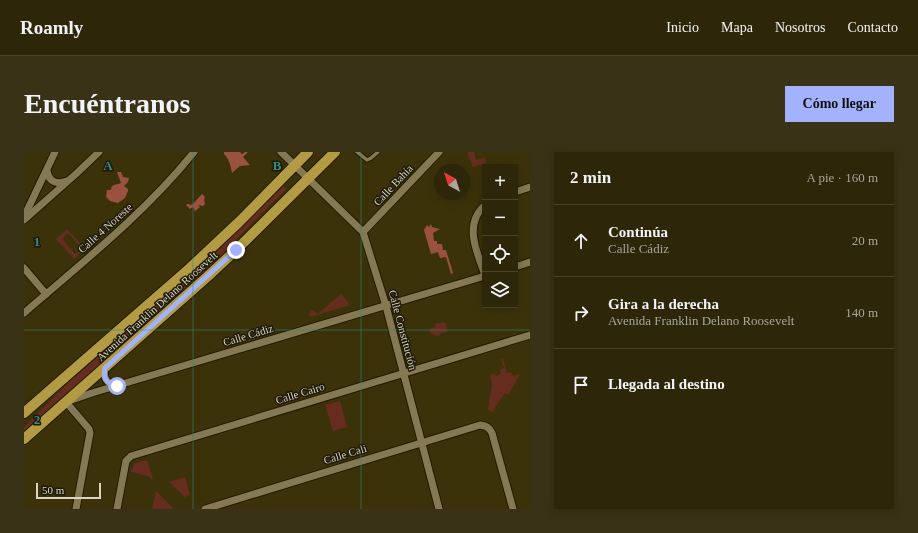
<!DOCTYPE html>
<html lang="es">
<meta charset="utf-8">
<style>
body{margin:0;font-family:"Times New Roman",serif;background:#393216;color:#f1f3f6}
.controls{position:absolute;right:12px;top:12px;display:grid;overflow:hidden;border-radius:0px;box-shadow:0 2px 10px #0003}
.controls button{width:36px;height:36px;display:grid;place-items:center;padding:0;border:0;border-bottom:1px solid #484329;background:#2d2608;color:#f1f3f6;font:20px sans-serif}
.compass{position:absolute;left:410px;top:12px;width:36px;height:36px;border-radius:50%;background:#2d2608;box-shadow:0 2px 10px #0003;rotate:321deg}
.scale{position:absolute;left:12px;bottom:10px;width:65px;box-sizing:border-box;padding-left:4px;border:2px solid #dad4c0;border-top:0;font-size:11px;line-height:14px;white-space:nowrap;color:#dad4c0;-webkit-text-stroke:3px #1e1a0a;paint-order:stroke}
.stop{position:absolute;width:12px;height:12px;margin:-9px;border:3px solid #a3b2fd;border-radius:50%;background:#fff}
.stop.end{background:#a3b2fd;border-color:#fff;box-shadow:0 1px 4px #0008}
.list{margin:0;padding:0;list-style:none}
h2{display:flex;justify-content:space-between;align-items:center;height:52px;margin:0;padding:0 16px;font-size:17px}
h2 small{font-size:13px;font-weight:400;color:#a7a59c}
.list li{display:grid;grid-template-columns:26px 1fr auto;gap:12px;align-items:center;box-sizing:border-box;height:72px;padding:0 16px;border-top:1px solid #484329}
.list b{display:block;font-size:15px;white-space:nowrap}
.list p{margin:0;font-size:13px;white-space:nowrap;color:#a7a59c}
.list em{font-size:13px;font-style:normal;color:#a7a59c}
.icon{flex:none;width:22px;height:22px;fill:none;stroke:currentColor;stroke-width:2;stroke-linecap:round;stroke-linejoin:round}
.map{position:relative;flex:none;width:506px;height:357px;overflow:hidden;border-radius:0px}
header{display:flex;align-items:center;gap:24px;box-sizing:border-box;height:56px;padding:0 20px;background:#2d2608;border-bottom:1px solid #484329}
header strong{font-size:19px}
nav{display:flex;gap:22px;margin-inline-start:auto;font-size:14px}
.intro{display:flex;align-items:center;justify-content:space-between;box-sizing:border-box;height:96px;padding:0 24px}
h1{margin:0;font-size:28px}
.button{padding:10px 18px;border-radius:0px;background:#a3b2fd;color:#111;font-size:14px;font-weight:700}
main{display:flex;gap:24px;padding:0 24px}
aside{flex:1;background:#2d2608;border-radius:0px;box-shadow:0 2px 10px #0003}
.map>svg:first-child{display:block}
.green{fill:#662d1f}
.forest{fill:#9a513f}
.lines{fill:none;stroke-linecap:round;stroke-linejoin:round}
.lane-casing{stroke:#211a00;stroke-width:5.5}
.street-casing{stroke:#211a00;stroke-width:9}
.primary-casing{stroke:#211a00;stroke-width:12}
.lane{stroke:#847952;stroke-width:3.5}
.street{stroke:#847952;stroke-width:7}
.primary{stroke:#b29b42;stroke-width:10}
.route{stroke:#a3b2fd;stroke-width:5}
.grid{fill:none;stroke:#38897e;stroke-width:1;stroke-opacity:0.55}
.labels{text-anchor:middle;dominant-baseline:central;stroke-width:3;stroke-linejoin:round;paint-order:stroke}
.street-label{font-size:11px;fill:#dad4c0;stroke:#1e1a0a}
.grid-label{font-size:13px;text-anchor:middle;font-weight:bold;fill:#38897e;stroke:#1e1a0a;stroke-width:3;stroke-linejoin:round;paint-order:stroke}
</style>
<header>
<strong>Roamly</strong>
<nav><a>Inicio</a><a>Mapa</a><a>Nosotros</a><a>Contacto</a></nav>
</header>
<div class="intro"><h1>Encuéntranos</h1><a class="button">Cómo llegar</a></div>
<main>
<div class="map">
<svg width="506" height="357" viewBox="0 0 506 357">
<rect width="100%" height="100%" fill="#3c320a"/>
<g class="green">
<path d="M443 0H450L452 8 461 5 462 11 449 15Z"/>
<path d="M260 34 262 37 227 72 189 113 0 279V275L45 230 170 120Z"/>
<path d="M43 77 56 91 55 93 44 81 38 87 51 102 54 100H57L50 107 32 87Z"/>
<path d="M317 142 326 153 286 165 285 161 288 158 294 162Z"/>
<path d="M421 170 423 180 418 181 414 184 407 182 405 177 412 175 411 172Z"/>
<path d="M477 207H479L483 221 487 220 489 224 496 222 484 243 481 241 468 260 464 257 468 233 466 223 471 221 472 224 477 222 476 218 480 216Z"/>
<path d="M316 249 323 275 309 279 301 253Z"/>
<path d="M123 308 129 327H128L124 324 108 320 107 319 111 311Z"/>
<path d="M161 325 166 343 162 344V346L145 330Z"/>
<path d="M132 339 149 356V357H128Z"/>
</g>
<g class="forest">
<path d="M200 0H216L218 2 221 0H224L219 5 226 13 216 14 208 21C207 16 206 8 200 2Z"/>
<path d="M93 20H97L99 25 105 26 104 30 100 34 104 37V39L101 46 94 51 86 49 82 45 83 38H87C87 32 92 33 97 31Z"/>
<path d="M178 42 181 45 180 47 181 52 179 54 174 53 176 55 171 59 169 55 166 57 162 53 163 52 168 53Z"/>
<path d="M407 72 408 75 416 77 409 81 410 89H413V92H418L419 98H422L429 121 427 122 422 105 416 106 414 100 407 102 400 78 403 73 405 75Z"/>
</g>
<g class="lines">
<defs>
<path id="lane" d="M333 0 343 8 347 6 354 0"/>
<g id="street">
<path d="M257 0 339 80 362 154 415 357"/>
<path d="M23 19C25 30 33 33 43 29"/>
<path d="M491 40 506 35"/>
<path d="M461 53C439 73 453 100 461 123"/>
<path d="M0 65 31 0"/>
<path d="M0 68 53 21 75 0"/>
<path d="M339 80 415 0"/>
<path d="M491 115 506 110"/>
<path d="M0 116 22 142"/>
<path d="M0 161C59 110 121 61 170 0"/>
<path d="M81 216C79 226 82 231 93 234"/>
<path d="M52 357 66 281 65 277 42 250 68 241 461 124"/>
<path d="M93 357 102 309 107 304 506 183"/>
<path d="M181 357 456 273C462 274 465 275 468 281L489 357"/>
</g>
<g id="primary">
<path d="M0 261 166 116 215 70 284 0"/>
<path d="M0 287 183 125 212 98 311 0"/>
</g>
</defs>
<use href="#lane" class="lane-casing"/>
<use href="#street" class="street-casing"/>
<use href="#primary" class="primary-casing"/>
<use href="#lane" class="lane"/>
<use href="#street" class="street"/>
<use href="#primary" class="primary"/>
</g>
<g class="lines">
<path class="route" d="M93 234C82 232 79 226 81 216L212 98"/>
</g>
<path class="grid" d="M169 0V357M337 0V357M0 178H506"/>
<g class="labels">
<g class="street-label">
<text transform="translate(369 33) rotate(-47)">Calle Bahía</text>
<text transform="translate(81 76) rotate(-42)">Calle 4 Noreste</text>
<text transform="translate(133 154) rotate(-42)">Avenida Franklin Delano Roosevelt</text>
<text transform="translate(379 178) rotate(75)">Calle Constitución</text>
<text transform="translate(224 183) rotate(-17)">Calle Cádiz</text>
<text transform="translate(276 241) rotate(-17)">Calle Cairo</text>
<text transform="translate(321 302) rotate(-17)">Calle Cali</text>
</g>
</g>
<g class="grid-label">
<text x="84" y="18">A</text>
<text x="253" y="18">B</text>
<text x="13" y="94">1</text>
<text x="13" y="272">2</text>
</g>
</svg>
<div class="controls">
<button>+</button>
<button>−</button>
<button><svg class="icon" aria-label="locate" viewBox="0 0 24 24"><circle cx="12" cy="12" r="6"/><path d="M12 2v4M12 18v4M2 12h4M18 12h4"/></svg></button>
<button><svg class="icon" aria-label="layers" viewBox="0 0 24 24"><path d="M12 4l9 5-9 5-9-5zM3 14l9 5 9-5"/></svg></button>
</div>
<svg class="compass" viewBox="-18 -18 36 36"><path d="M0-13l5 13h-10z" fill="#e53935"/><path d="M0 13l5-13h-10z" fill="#a7a59c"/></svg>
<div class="scale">50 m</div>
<div class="stop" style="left:93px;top:234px"></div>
<div class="stop end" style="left:212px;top:98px"></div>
</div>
<aside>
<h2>2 min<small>A pie · 160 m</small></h2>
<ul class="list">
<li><svg class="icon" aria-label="ahead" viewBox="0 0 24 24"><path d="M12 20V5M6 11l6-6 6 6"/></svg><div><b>Continúa</b><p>Calle Cádiz</p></div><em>20 m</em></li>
<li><svg class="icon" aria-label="right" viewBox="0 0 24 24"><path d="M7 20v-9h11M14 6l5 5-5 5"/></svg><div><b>Gira a la derecha</b><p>Avenida Franklin Delano Roosevelt</p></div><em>140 m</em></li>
<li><svg class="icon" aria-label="arrive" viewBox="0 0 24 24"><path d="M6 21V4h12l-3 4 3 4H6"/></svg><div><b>Llegada al destino</b></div></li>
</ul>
</aside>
</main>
